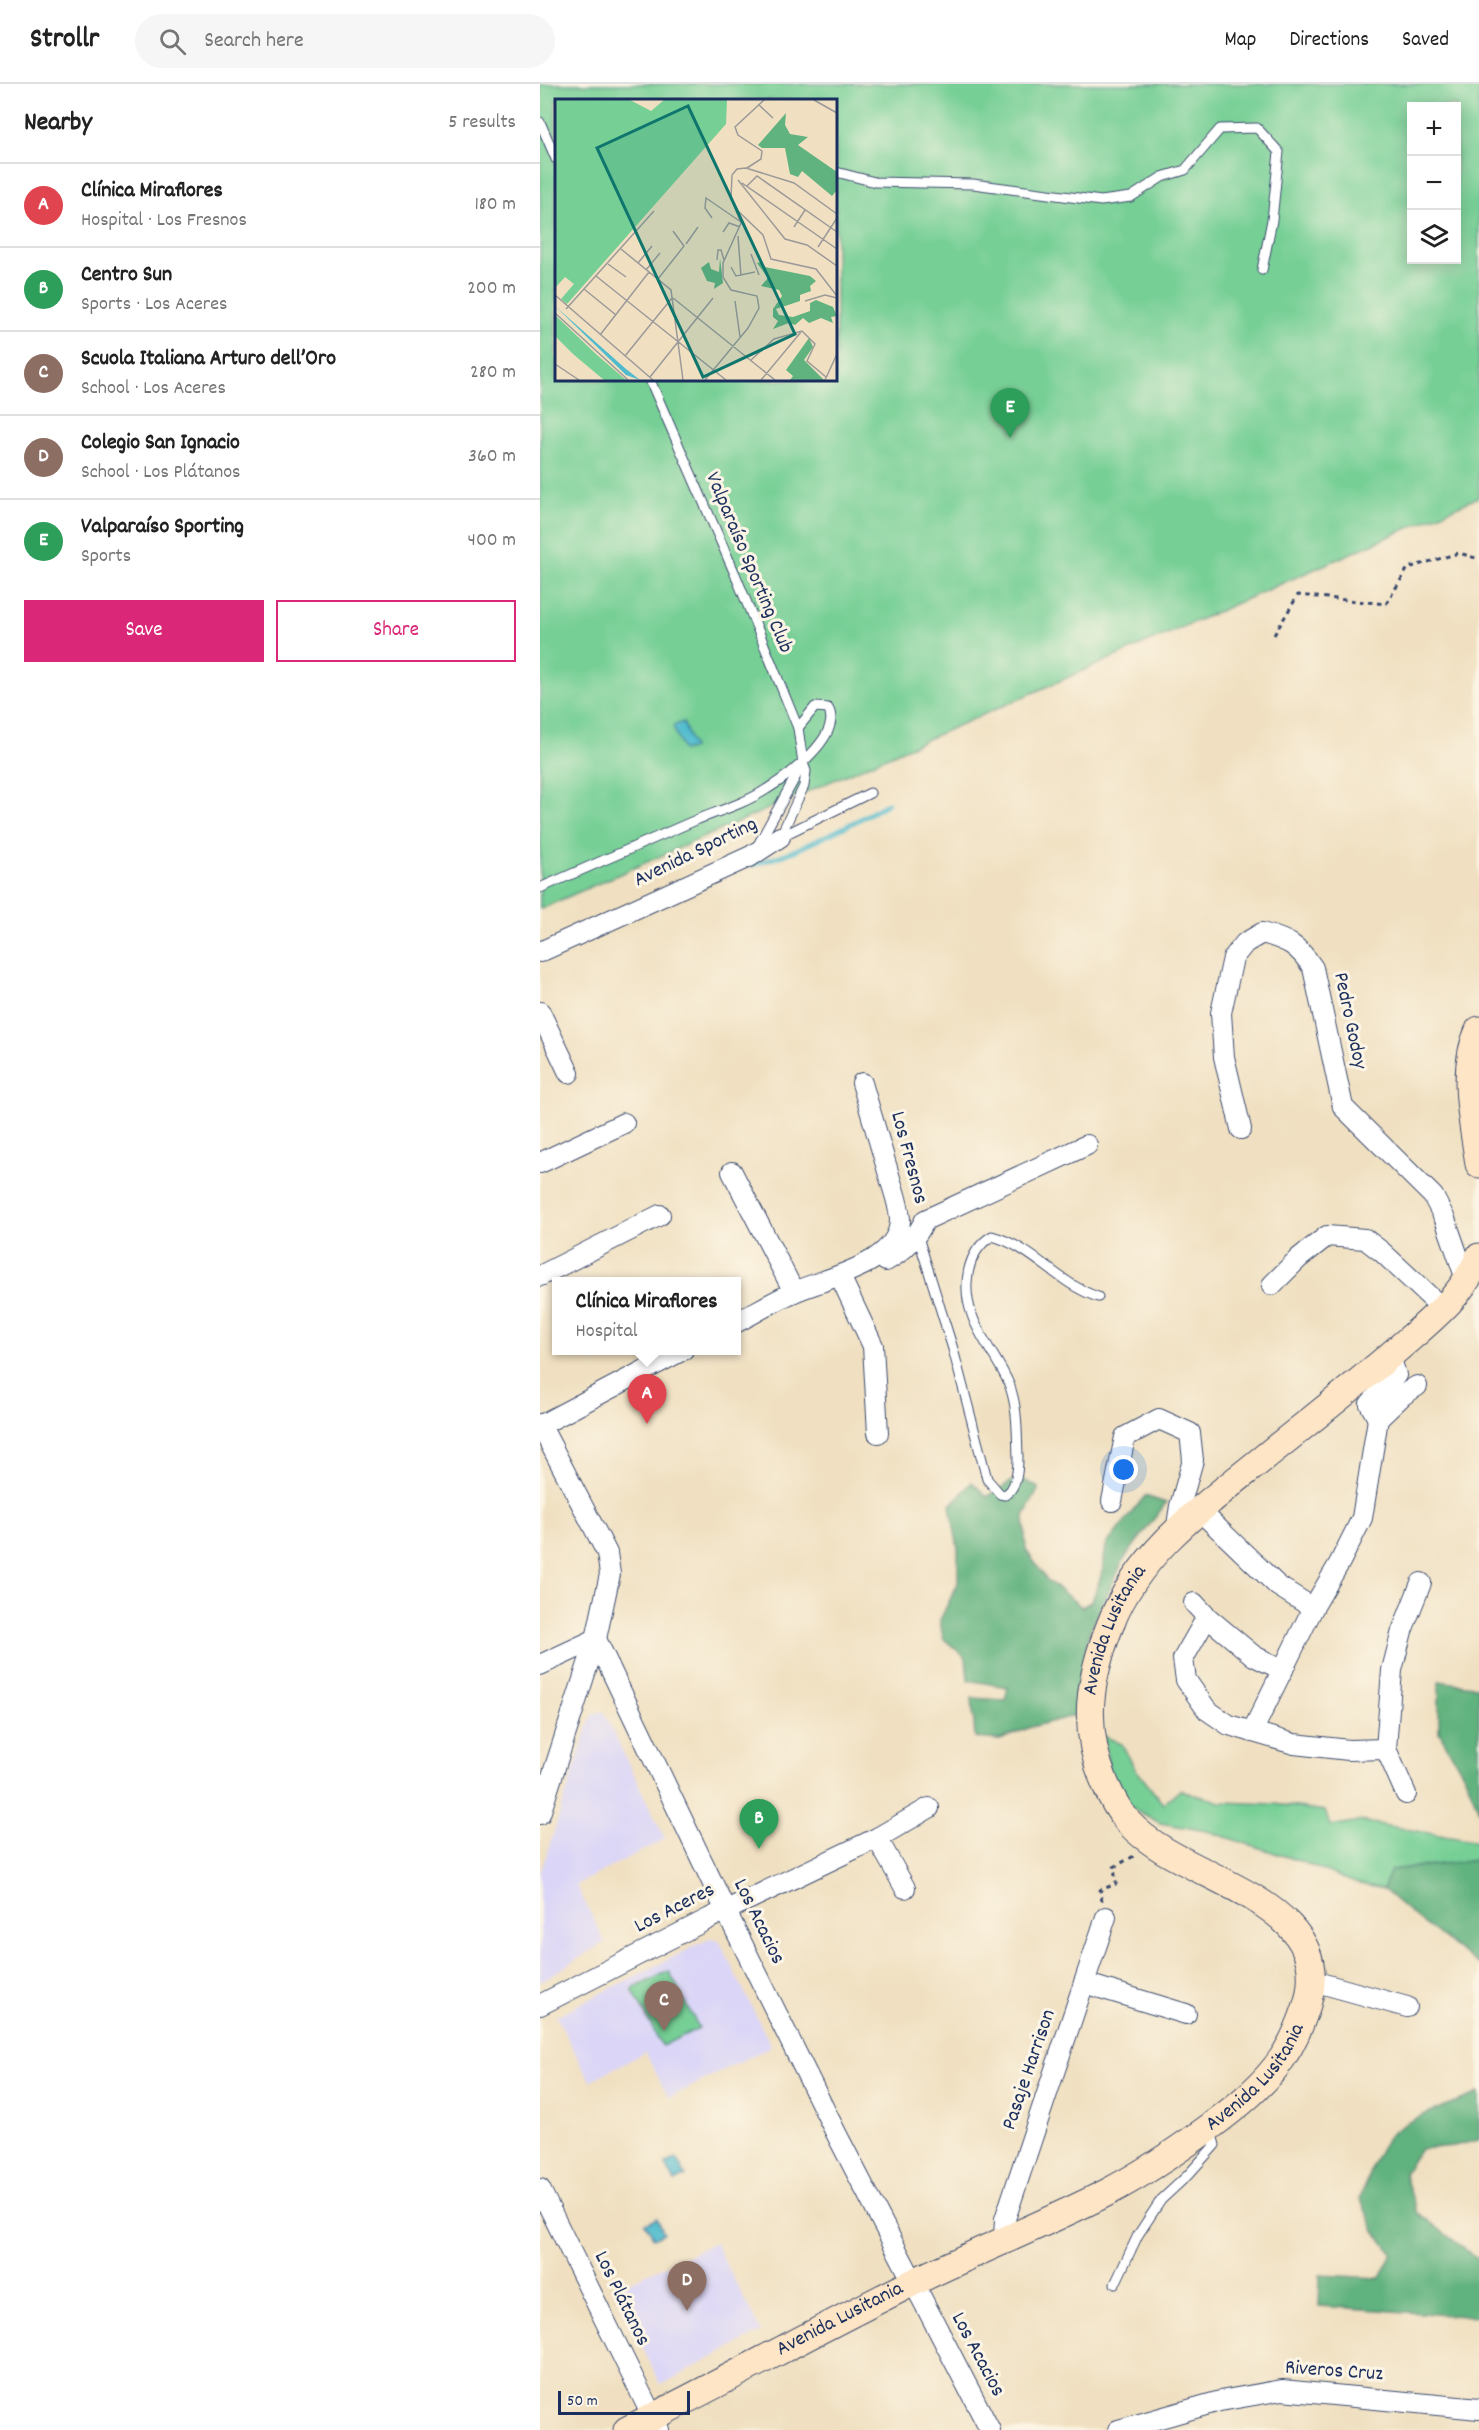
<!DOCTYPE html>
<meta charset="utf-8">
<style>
body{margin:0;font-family:Dekko,sans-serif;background:#f6f6f6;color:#222}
.controls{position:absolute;right:18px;top:18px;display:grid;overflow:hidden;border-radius:0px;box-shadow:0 3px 15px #0003}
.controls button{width:54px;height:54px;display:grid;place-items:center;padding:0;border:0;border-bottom:2px solid #e0e0e0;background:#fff;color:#222;font:30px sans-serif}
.scale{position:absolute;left:18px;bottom:15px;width:132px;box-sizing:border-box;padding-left:6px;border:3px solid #1b2f5e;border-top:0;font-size:16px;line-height:21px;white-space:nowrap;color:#1b2f5e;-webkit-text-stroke:4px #fcf5e5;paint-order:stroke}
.you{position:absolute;left:584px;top:1386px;width:21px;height:21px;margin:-15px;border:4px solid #fff;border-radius:50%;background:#1a73e8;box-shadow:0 0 0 9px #1a73e833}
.badge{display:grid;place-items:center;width:39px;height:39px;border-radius:50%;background:#db2777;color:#fff;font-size:20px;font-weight:700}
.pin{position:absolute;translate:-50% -50px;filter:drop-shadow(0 2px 3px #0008)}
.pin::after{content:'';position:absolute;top:32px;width:21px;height:18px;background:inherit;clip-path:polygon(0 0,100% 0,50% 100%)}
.popup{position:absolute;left:12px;top:1193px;width:189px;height:78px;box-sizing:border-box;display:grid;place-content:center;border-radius:0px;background:#fff;filter:drop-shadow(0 2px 4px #0005);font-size:20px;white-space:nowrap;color:#767676}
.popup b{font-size:22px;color:#222}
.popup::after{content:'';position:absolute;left:50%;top:100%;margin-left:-12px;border:12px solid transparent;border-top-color:#fff}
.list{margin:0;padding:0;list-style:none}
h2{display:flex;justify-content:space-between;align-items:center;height:78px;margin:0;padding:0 24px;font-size:26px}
h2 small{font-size:20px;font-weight:400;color:#767676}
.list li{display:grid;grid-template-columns:39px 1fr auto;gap:18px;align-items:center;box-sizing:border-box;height:84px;padding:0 24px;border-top:2px solid #e0e0e0}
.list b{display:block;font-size:22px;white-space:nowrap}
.list p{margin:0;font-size:20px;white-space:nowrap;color:#767676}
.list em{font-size:20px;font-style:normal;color:#767676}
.actions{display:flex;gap:12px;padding:18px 24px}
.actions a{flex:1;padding:14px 0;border:2px solid #db2777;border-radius:0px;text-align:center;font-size:21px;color:#db2777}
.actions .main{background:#db2777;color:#fff}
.icon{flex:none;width:33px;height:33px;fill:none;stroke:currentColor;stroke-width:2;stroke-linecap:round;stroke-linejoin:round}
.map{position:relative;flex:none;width:939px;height:2346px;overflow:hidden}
header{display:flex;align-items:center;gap:36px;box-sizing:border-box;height:84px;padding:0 30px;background:#fff;border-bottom:2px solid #e0e0e0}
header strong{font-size:28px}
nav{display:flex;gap:33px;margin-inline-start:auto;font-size:21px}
.search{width:420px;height:54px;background:#f6f6f6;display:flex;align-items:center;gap:15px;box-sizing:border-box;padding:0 21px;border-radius:33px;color:#767676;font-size:22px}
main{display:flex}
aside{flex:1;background:#fff}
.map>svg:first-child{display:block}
.built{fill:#dbd6f7}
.green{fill:#76cf95;stroke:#487f7a;stroke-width:1.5;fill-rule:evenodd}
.forest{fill:#60b27e;stroke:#3e706e;stroke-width:1.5}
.water{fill:#50bbcd;stroke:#367596;stroke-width:1.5}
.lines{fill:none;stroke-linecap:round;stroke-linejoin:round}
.stream{stroke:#50bbcd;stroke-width:5}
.lane-casing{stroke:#3b4a6d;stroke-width:11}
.street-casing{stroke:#3b4a6d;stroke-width:22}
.secondary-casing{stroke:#3b4a6d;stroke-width:29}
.path{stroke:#3b4a6d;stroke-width:3;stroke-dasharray:4.5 4.5;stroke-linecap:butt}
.lane{stroke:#fff;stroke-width:9}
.street{stroke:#fff;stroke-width:20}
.secondary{stroke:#fee5c5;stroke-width:27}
.labels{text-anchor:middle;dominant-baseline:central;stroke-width:6;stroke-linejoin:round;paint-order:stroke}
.street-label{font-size:21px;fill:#1b2f5e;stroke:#fcf5e5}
.inset-road{fill:none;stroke:#9b9999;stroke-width:1.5}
.view{fill:#0f766e;fill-opacity:0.15;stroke:#0f766e;stroke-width:3}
.inset-edge{fill:none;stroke:#1b2f5e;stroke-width:3}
</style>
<header>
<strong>Strollr</strong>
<div class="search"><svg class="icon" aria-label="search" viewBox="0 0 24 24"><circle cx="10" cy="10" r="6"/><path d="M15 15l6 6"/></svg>Search here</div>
<nav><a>Map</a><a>Directions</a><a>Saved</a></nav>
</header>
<main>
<aside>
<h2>Nearby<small>5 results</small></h2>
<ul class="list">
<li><span class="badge" style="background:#e0444e">A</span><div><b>Clínica Miraflores</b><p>Hospital · Los Fresnos</p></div><em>180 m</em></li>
<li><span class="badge" style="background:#2e9e5b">B</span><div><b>Centro Sun</b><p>Sports · Los Aceres</p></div><em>200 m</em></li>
<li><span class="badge" style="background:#8d6e63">C</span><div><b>Scuola Italiana Arturo dell’Oro</b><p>School · Los Aceres</p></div><em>280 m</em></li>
<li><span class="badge" style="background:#8d6e63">D</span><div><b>Colegio San Ignacio</b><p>School · Los Plátanos</p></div><em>360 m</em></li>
<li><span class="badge" style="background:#2e9e5b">E</span><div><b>Valparaíso Sporting</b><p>Sports</p></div><em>400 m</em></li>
</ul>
<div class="actions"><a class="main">Save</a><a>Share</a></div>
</aside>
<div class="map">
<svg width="939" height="2346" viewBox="0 0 939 2346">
<rect width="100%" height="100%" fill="#fcf5e5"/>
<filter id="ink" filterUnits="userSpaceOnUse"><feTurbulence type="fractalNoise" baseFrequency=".0167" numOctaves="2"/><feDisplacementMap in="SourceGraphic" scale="12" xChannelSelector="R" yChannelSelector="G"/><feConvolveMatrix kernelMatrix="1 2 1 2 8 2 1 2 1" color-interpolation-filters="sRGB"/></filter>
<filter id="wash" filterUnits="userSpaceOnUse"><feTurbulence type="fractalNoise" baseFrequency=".008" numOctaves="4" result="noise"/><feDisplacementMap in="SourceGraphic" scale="24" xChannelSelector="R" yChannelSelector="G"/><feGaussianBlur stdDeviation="1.35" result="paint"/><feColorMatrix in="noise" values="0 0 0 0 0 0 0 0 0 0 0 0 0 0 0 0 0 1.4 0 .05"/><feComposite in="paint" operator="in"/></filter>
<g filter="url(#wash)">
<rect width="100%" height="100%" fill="#f0e0c1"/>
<g class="built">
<path d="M63 1627 125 1755 36 1801 65 1858 0 1898V1790L52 1631Z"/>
<path d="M169 1855 179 1856 231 1962 129 2014 105 1968 50 1997 16 1932Z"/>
<path d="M175 2159 221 2248 121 2301 74 2205Z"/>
</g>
<g class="green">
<path d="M0 0H939V413L0 825ZM16 16H296V296H16ZM872 22H916V176H872Z"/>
<path d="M564 1652 582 1660 594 1683 623 1720 640 1706 681 1718 735 1720 785 1727 790 1742 820 1737 939 1758 937 1776 852 1786 843 1805 815 1799 760 1777 667 1747 620 1739 587 1721 569 1689Z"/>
<path d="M129 1887 159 1944 122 1962 92 1905Z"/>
</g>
<g class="forest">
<path d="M478 1393 499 1404 484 1432 486 1466 507 1496 542 1523 552 1517 562 1489 566 1461 605 1412 626 1419 584 1475 549 1549 534 1632 491 1643 460 1656 435 1654 432 1614 465 1616 468 1603 428 1596 426 1574 403 1554 400 1536 418 1499V1464L410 1422 432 1398 447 1413Z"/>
<path d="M899 1597 939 1603V1727L927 1697 899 1648Z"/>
<path d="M939 1766V1880L879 1836 843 1805 851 1786 937 1776Z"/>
<path d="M939 2009V2056L914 2062 880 2065 864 2089 877 2128 939 2176V2233L779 2222 780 2191 840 2194 852 2169 835 2147 820 2114C828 2094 835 2068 850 2051 864 2035 918 2018 939 2009Z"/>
</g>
<g class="water">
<path d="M143 638 153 664 143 667 133 642Z"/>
<path d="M136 2074 146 2092 135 2098 126 2080Z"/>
<path d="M117 2134 124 2149 114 2154 105 2139Z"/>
</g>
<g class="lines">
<path class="stream" d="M213 781C228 775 244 772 258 765 289 751 319 737 348 719"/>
</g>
</g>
<g filter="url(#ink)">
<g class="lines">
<defs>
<g id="lane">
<path d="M0 38 16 75"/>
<path d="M296 88 335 98 433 100 561 117 591 113 622 93 645 86 680 45 717 44 739 68 732 136 722 186"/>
<path d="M110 296 195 490 258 644 263 679 266 687 264 702 240 753"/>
<path d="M240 753 330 709"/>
<path d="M218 761 262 681"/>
<path d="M0 804C52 781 104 759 156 736 179 727 206 719 227 705 247 693 304 651 288 624L275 623 258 644"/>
<path d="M378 1153 413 1265 447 1395 460 1410 465 1411C477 1404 478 1386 478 1373 477 1349 478 1323 469 1300 459 1276 440 1255 432 1231 422 1203 426 1168 452 1152 493 1163 518 1200 558 1213"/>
<path d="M575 2200 598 2151 621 2116 648 2091 675 2061 670 2045"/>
</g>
<g id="street">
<path d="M0 868 211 772 240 753"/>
<path d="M0 928 29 989"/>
<path d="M701 1045 684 973 681 929 693 874 705 859 722 849C748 856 758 861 773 884L803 1023 893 1112 905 1135 927 1198"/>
<path d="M0 1079 84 1039"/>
<path d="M192 1088 254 1208"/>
<path d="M346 1177C364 1167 376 1155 385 1136L547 1061"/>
<path d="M0 1192 120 1131"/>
<path d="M300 1192 333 1262 338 1349"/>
<path d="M732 1201 759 1174 787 1152 825 1155 842 1168 903 1225"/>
<path d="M197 1238C216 1228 234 1217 254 1208 285 1194 361 1180 360 1135 359 1120 353 1105 349 1091 340 1060 331 1029 322 999"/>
<path d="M838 1335 830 1320 856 1291 850 1272"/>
<path d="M0 1340 67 1469 70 1490 56 1555 0 1730"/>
<path d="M1 1341 143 1266"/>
<path d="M572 1417 585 1353 619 1335 650 1349 653 1376 640 1422 636 1448"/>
<path d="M659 1426 738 1502 773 1524"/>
<path d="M654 1519 667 1533 714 1572 743 1586"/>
<path d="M667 1533 643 1575 646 1596 667 1626 689 1641 754 1660 809 1666 846 1665"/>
<path d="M56 1555 186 1827 297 2051 450 2346"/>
<path d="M0 1581 56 1555"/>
<path d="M712 1648 773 1524 800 1478 822 1434 838 1335 863 1311 877 1302"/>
<path d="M866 1710 846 1665 852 1586 862 1547 881 1499"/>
<path d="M337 1754 365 1804"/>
<path d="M773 1897 867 1923"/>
<path d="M544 1899 646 1930"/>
<path d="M0 1921 170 1834 337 1754 389 1724"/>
<path d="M0 2105 119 2346"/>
<path d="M464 2155 465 2135 566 1833"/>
<path d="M578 2346 680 2317 742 2306 939 2325"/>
</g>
<g id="secondary">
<path d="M939 946C920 987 933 1038 939 1080"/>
<path id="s1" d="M87 2346C183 2298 277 2246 374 2198 437 2167 503 2141 566 2109 601 2091 634 2069 667 2045 691 2027 716 2008 735 1984 748 1968 758 1947 765 1927 805 1813 643 1800 588 1738 578 1726 571 1713 565 1699 541 1643 549 1594 571 1539 599 1467 668 1419 726 1372 771 1336 817 1300 861 1262 892 1235 923 1211 939 1173"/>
</g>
</defs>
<use href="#lane" class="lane-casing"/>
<use href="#street" class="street-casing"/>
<use href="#secondary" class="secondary-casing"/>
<g class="path">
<path d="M734 551 758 511 846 520 868 484 919 469 939 475"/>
<path d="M562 1817 560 1806 576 1800 574 1783 594 1772"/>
</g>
<use href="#lane" class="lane"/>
<use href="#street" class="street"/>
<use href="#secondary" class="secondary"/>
</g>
</g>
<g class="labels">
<g class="street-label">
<text transform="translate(208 479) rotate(67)">Valparaíso Sporting Club</text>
<text transform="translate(156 769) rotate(-26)">Avenida Sporting</text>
<text transform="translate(809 937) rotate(78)">Pedro Godoy</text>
<text transform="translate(368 1074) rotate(75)">Los Fresnos</text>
<text stroke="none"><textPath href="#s1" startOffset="1300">Avenida Lusitania</textPath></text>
<text transform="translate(135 1825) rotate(-27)">Los Aceres</text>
<text transform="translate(218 1838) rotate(64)">Los Acacios</text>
<text transform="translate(490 1986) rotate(-71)">Pasaje Harrison</text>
<text stroke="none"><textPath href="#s1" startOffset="726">Avenida Lusitania</textPath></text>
<text transform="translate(81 2215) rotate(64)">Los Plátanos</text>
<text stroke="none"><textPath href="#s1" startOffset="240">Avenida Lusitania</textPath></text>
<text transform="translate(437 2271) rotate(62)">Los Acacios</text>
<text transform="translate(794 2288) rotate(4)">Riveros Cruz</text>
</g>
</g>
<g transform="translate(15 15)">
<rect width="282" height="282" fill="#f0e0c1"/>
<path d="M0 1H75L96 12 109 1H172L171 25 12 205 6 200 19 185 10 178 0 189ZM0 216 42 256 71 281H49L18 255 0 237Z" fill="#76cf95"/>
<path d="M231 14 230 26 235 35 253 38 243 46 282 73V91L277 97 247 72 243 78 235 75 230 49H207L203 46ZM165 159 168 184 159 190 160 184 152 182 146 169 154 163 156 170 164 173ZM206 163 210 168 255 177 261 182 255 187 256 192 245 196V202L221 210 224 216 238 218 255 212V204L261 201 278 208 282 217 276 218 278 224 266 219 254 224 248 219 240 226 234 224 218 230 223 222 218 218V210L227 197 224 191 206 187 213 179 202 164ZM254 239 258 248 249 261 269 281H235L238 277 231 271Z" fill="#60b27e"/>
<path d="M0 207 71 270 85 281 71 276Z" fill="#50bbcd"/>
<path class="inset-road" d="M259 1 282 14M204 6 218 19M192 69 206 60 207 52 183 36 180 28 209 1M177 76 182 70 191 69 239 84 282 115M183 81 230 140 252 146 282 167M187 84 282 150M192 87 202 77 282 133M181 110 208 136 216 160 261 170 282 197M157 119 150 109 151 99 186 123M239 128 250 111M168 133 174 124 185 128M183 137 186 177M131 145 143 128M263 148 282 119M66 150 116 191 128 281M196 155 204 176M162 161 163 151H166L169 161M83 164 97 147M53 165 71 178M176 168 181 177 200 173M91 171 105 154M41 177 171 281M103 180 129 147 118 132M29 190 61 216M0 196 98 281M118 199 220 281M180 202 185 238M250 202 270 196 282 199M11 210 99 112M0 214 73 281M45 236 94 173M70 257 117 199M196 261 219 240 247 232 260 245 252 262 271 278M0 265 24 281M95 278 158 199M150 281 193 229 204 209 202 197 176 191 168 178V164L186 124 176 99 177 76M206 281 246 233M270 281 282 255"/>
<path class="view" d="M133 7 240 235 148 278 42 49Z"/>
<rect width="282" height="282" class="inset-edge"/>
</g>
</svg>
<div class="controls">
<button>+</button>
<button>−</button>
<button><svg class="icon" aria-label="layers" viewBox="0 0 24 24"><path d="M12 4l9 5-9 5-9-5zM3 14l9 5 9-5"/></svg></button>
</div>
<div class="scale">50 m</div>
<div class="you"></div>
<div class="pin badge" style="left:107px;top:1340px;background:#e0444e">A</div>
<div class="popup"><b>Clínica Miraflores</b>Hospital</div>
<div class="pin badge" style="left:219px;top:1765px;background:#2e9e5b">B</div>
<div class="pin badge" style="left:124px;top:1947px;background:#8d6e63">C</div>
<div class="pin badge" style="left:147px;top:2227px;background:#8d6e63">D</div>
<div class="pin badge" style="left:470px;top:354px;background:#2e9e5b">E</div>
</div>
</main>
